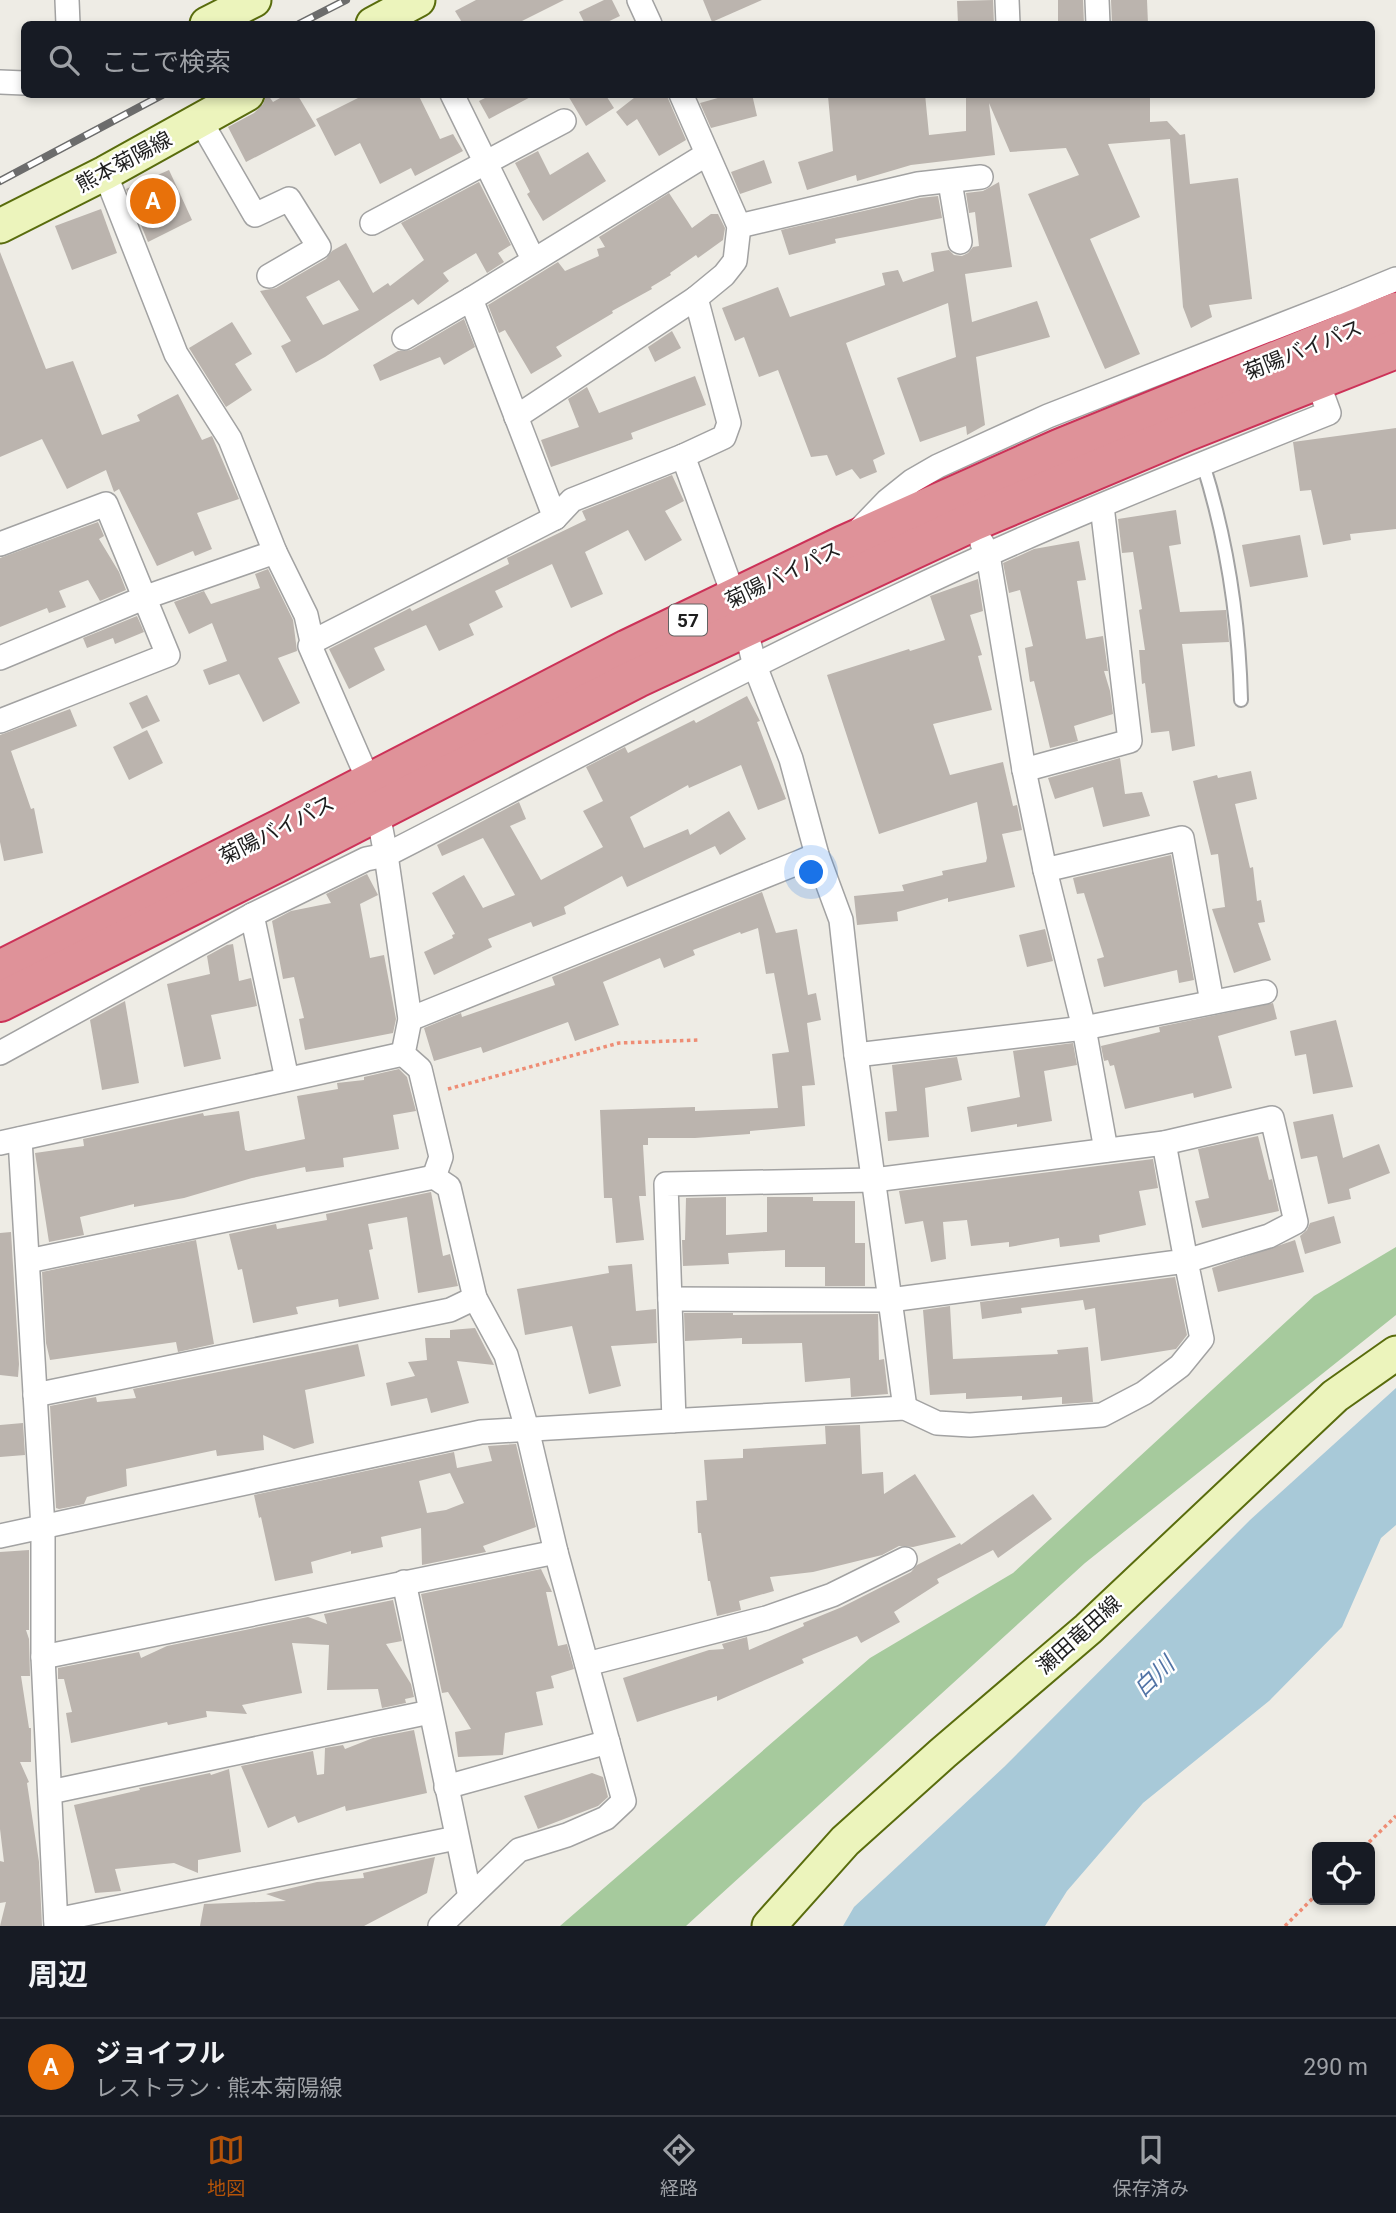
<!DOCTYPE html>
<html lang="ja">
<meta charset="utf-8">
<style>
body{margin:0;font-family:Roboto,"Noto Sans JP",sans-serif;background:#20242c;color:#f1f3f6}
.controls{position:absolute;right:21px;bottom:21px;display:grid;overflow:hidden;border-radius:10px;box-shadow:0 4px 10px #0003}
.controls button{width:63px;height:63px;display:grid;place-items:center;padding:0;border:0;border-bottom:2px solid #363941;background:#171b24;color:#f1f3f6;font:35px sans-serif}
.you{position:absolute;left:812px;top:873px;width:24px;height:24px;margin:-18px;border:5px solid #fff;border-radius:50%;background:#1a73e8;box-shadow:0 0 0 10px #1a73e833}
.badge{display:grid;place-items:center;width:46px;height:46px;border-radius:50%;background:#b45309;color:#fff;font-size:23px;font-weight:700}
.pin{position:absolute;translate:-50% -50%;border:4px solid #fff;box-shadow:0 2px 7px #0006}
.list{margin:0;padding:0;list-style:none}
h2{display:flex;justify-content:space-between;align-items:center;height:91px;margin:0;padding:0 28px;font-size:30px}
h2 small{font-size:23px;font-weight:400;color:#9ea1a6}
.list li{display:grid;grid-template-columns:46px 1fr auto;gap:21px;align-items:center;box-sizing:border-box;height:98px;padding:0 28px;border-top:2px solid #363941}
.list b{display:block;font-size:26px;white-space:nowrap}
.list p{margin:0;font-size:23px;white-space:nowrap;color:#9ea1a6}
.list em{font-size:23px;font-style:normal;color:#9ea1a6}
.icon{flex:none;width:38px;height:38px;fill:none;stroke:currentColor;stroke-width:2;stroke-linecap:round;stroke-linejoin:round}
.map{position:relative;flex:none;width:1396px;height:1926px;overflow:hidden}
.search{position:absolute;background:#171b24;box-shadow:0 4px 10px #0003;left:21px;right:21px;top:21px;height:77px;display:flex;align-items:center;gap:18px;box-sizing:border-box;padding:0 24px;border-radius:10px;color:#9ea1a6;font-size:26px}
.sheet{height:189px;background:#171b24}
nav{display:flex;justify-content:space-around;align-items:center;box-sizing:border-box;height:98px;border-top:2px solid #363941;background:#171b24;font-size:19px;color:#9ea1a6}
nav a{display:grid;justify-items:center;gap:4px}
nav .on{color:#b45309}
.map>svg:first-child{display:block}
.forest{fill:#a6ca9d}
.water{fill:#a8c9d8}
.building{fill:#bbb4ae;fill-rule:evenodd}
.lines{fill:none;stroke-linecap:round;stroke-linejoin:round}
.lane-casing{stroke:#a2a2a2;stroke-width:16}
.street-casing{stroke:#a2a2a2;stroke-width:26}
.secondary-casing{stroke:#596c0d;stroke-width:37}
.highway-casing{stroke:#cc3258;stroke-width:42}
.path{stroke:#ee8d75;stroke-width:3.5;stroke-dasharray:3.5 3.5;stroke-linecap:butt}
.lane{stroke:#fff;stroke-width:12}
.street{stroke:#fff;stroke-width:23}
.secondary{stroke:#ecf4bc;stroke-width:33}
.highway{stroke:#df9299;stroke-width:38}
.rail-casing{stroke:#6c6c6c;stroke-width:8}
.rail{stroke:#fff;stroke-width:5;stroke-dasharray:16;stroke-linecap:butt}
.labels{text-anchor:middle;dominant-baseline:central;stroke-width:5;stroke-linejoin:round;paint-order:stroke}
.shield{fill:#fff;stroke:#626262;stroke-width:2}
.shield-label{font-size:19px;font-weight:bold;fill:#1e1e1e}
.street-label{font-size:21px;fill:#1e1e1e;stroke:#fff}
.water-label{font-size:23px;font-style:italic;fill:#5274a6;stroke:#fff}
</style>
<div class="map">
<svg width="1396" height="1926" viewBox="0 0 1396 1926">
<rect width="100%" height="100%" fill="#eeece5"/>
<path class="forest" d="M1396 1247V1315L1085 1563 686 1926H560L870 1658 1013 1573 1314 1296Z"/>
<path class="water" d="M1396 1388V1525L1381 1538 1342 1627 1269 1701 1143 1803 1067 1891 1045 1926H843L854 1907 1004 1767 1250 1520Z"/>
<g class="building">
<path d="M476 0H564L516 24H463L455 11Z"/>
<path d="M604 0H612L620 16 603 24H585L579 12Z"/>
<path d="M703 0H762L712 22Z"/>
<path d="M993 0 994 24H958L957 1Z"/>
<path d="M1058 0H1083L1084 24H1058Z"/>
<path d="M1111 0H1147L1148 24H1112Z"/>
<path d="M287 94H297L316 126 246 162 228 127 254 113 263 104 266 96 268 95 273 102Z"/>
<path d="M366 94H418L440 139 453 134 463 151 415 176 411 168 380 184 360 143 335 156 316 119Z"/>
<path d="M493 94H536L489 119 479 101Z"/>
<path d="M567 94H605L614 108 586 126Z"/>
<path d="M639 94H666L686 140 659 156 637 119 627 126 616 112Z"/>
<path d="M732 94H752L757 116 711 128 700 103Z"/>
<path d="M849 94H925L929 135 966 131V94H1150V122L1167 121 1180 135 1185 134 1190 184 1238 178 1252 299 1209 305 1212 317 1191 328 1183 307 1170 139 1108 144 1140 217 1090 239 1140 354 1105 369 1028 194 1079 175 1066 148 1010 152 989 103 995 155 911 165 857 181 856 175 807 190 798 162 833 151 828 96Z"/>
<path d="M538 151 550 175 588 152 606 181 543 221 527 194 530 192 515 163Z"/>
<path d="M764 160 772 183 740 194 731 172Z"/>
<path d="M169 170 192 220 148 242 126 189Z"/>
<path d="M479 182 511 245 498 253 504 262 487 273 476 253 443 273 449 281 418 305 413 299 325 357 296 373 281 346 291 341 260 291 276 288 326 259 332 251 346 243 373 293 388 283 390 286 424 260 401 223ZM339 280 359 310 323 325 306 297Z"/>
<path d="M999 182 1012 267 965 274 972 322 1037 301 1050 337 976 357 985 425 967 435 966 426 920 442 897 378 956 357 948 303 846 343 885 454 873 460 877 472 860 479 852 469 836 476 827 455 811 457 778 370 759 377 744 337 735 341 722 308 778 287 790 317 885 285 882 273 898 270 903 282 934 271 931 253 949 250 954 255 962 256 968 253 973 247 979 246 975 212 969 213 966 193 983 191Z"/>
<path d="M669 193 692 228 711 214H718L725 228 723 240 698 258 696 255 670 273 671 275 651 287 652 289 612 311 613 313 556 347 562 356 531 374 505 330 499 333 488 305 558 262 565 271 599 256 597 249 605 247 599 237Z"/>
<path d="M938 196 942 218 835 239 836 243 789 255 781 230 920 198Z"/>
<path d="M101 209 117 253 72 270 55 226Z"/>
<path d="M0 252 46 369 73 361 102 435 140 421 137 415 178 394 202 440 212 436 239 499 197 513 212 549 195 556 193 551 157 566 119 489 114 492 106 470 67 489 42 439 0 457Z"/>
<path d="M464 319 475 347 444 365 440 357 380 381 373 365 398 351 411 350Z"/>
<path d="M232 322 252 354 235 364 252 390 226 407 189 348Z"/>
<path d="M672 331 681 348 655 362 648 347Z"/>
<path d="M695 376 706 405 631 433 633 439 551 467 541 440 579 427 568 399 587 387 599 413Z"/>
<path d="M1396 428V529L1350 534 1351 540 1323 545 1311 490 1300 491 1293 442Z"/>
<path d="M672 475 684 501 665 511 682 540 645 561 628 530 585 552 603 594 571 608 552 564 495 591 503 607 469 624 474 635 439 651 426 625 374 648 385 670 349 689 329 649 410 608 412 611 509 564 507 558 586 520 582 511Z"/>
<path d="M1176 510 1181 544 1169 546 1180 612 1226 610 1229 642 1182 644 1195 746 1172 751 1169 731 1151 733 1145 683 1142 684 1139 650H1145L1139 610 1142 609 1133 552 1122 553 1118 519Z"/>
<path d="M98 522 104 536 99 539 119 572 126 590 100 601 88 580 59 591 66 607 49 613 47 608 0 627V558Z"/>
<path d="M1300 535 1308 577 1250 587 1242 545Z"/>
<path d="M1079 541 1086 580 1077 581 1086 639 1103 636 1108 671H1104L1110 691 1113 714 1074 726 1078 741 1050 748 1034 681 1030 682 1025 648 1033 646 1020 590 1009 593 1003 563 1034 549Z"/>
<path d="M268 569 293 620 297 651 278 658 300 703 263 722 239 674 209 685 203 670 227 661 212 623 189 634 174 602 204 591 211 604 260 588 255 574Z"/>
<path d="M978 579 983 611 970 615 982 655 978 656 992 710 933 724 950 775 1003 762 1013 806 1017 805 1022 830 1002 834 1015 887 948 902V898L897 912 898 921 857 925 854 896 904 891 902 885 943 875 942 871 986 862 987 858 977 802 879 834 827 675 909 649 910 651 945 640 930 596Z"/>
<path d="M137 616 144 632 115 644 113 638 87 648 83 638Z"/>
<path d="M147 695 160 721 142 729 129 703Z"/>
<path d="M747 696 760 721 757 722 786 799 758 810 741 765 689 788 688 785 630 817 644 848 688 829 690 835 729 811 746 839 720 855 715 846 627 887 622 876 564 907 566 914 533 927 531 922 488 939 492 947 434 975 424 952 453 938 452 935 455 934 432 893 464 875 483 908 515 895 483 838 442 856 437 845 519 802 526 819 510 826 541 880 603 847 583 811 603 801 586 767 625 747 628 753 694 720 696 723Z"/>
<path d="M70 709 77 726 11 751 31 809 34 808 43 853 4 861 0 842V735Z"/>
<path d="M147 730 163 763 129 780 113 747Z"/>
<path d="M1120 758 1125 794 1142 792 1150 816 1103 827 1093 787 1055 799 1048 778Z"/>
<path d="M1251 771 1257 799 1235 804 1250 868 1253 867 1257 901 1261 900 1265 922 1258 923 1271 960 1234 973 1212 909 1225 907 1218 854 1211 855 1193 781 1217 775 1218 778Z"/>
<path d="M1171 855 1194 980 1179 983 1177 970 1104 987 1097 959 1104 957 1084 893 1077 894 1073 878Z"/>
<path d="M367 874 378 895 360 904 370 958 384 955 396 1019 393 1033 305 1050 299 1019 304 1018 294 977 283 979 272 921 291 911 331 903 326 894Z"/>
<path d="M762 892 776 933 797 929 808 995 816 993 821 1020 807 1023 815 1085 802 1086 805 1126 750 1131V1134L695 1138H648V1145H643L646 1196H639L644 1240 616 1243 612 1198H604L600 1110 695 1107V1111L778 1108 772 1054 789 1052 774 973 766 974 758 928 741 934 740 932 693 950 695 955 664 968 660 958 603 982 619 1025 575 1041 568 1022 483 1053 481 1047 434 1061 424 1028 461 1013 462 1017 555 985 552 977Z"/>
<path d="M1045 929 1053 961 1027 967 1019 935Z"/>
<path d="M233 944 239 981 251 978 257 1006 211 1015 221 1059 184 1067 167 984 210 974 207 956 227 945Z"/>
<path d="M125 1001 139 1083 102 1090 90 1020Z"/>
<path d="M1273 1003 1277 1019 1218 1036 1232 1088 1194 1098 1193 1093 1125 1109 1114 1065 1110 1066 1108 1060 1104 1061 1101 1046 1160 1032 1159 1027Z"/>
<path d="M1336 1020 1353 1087 1313 1094 1306 1054 1295 1056 1290 1031Z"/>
<path d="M1073 1043 1077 1065 1044 1071 1052 1121 1017 1127V1124L971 1132 967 1107 1020 1097 1013 1051Z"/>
<path d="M957 1057 962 1080 925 1088 929 1137 888 1141 885 1112 897 1111 892 1065Z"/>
<path d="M399 1069 407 1077 416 1111 393 1115 399 1149 343 1158 344 1167 306 1172 305 1167 252 1178 184 1198 134 1207V1204L80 1217 84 1235 49 1242 35 1153 84 1146 83 1139 203 1113 204 1116 239 1111 245 1150 248 1151 305 1139 297 1096 338 1089 337 1083 364 1080V1077Z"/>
<path d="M1333 1114 1343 1158 1379 1144 1390 1173 1349 1189 1351 1199 1328 1204 1317 1156 1301 1159 1293 1122Z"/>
<path d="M1258 1136 1269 1180 1272 1179 1279 1211 1202 1228 1195 1201 1209 1198 1198 1149Z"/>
<path d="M1153 1159 1158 1188 1139 1191 1146 1225 1099 1235 1100 1242 1060 1247 1059 1238 1009 1247V1242L971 1246 967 1220 943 1222 946 1259 931 1262 923 1221 905 1224 899 1191Z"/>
<path d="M431 1192 443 1256 450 1254 458 1286 418 1293 407 1217 368 1224 373 1249 369 1250 379 1299 339 1307 338 1299 296 1307 298 1314 253 1323 242 1269 238 1270 229 1234 276 1224 277 1229 327 1220 326 1214Z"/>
<path d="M726 1197V1235L767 1232V1197H813V1201H855V1243H865V1286H825V1267H785V1250L728 1253 729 1264 683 1266 682 1240H685L686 1198Z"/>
<path d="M1334 1216 1341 1243 1305 1254 1300 1236 1307 1230 1310 1223Z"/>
<path d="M11 1232 19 1364 18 1377 0 1375V1233Z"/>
<path d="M196 1240 214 1344 178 1352 176 1342 50 1360 46 1343 42 1272Z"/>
<path d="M1295 1240 1304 1272 1218 1292 1212 1268Z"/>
<path d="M632 1264 636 1311 656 1309 657 1343 611 1346 621 1386 589 1394 572 1326 525 1335 517 1289 609 1273 608 1266Z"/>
<path d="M1175 1277 1187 1335 1176 1349 1101 1361 1095 1308 1085 1310 1083 1300 1021 1308 1022 1313 982 1319 980 1302Z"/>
<path d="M950 1306 953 1359 1058 1354 1057 1350 1088 1347 1093 1402 1062 1404V1397L1022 1400V1396L966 1399V1393L930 1395 923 1310Z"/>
<path d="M684 1313H733V1315L878 1314 879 1360 884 1359 888 1394 851 1397 850 1378 805 1382 802 1343 742 1344V1338L685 1341Z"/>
<path d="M475 1328 494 1365 457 1361 469 1403 431 1413 427 1398 391 1406 386 1383 415 1376 408 1362 427 1360 425 1338H450V1330Z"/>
<path d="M358 1344 365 1376 305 1390 314 1443 294 1449 263 1435 264 1450 217 1456 216 1450 126 1469 127 1486 87 1497 84 1504 59 1509 56 1508 50 1406 96 1397 97 1402 136 1398 133 1389Z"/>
<path d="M23 1423 25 1455 0 1457V1425Z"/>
<path d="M860 1425 862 1474 883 1472 884 1494 915 1474 956 1537 913 1547 899 1546 882 1555 813 1572 770 1577 774 1591 739 1601 741 1610 717 1616 710 1581H708L701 1533H698L696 1501 707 1500 704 1460 743 1458V1449L826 1444 825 1426Z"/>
<path d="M516 1444 536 1527 483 1546 486 1552 422 1565 421 1528 381 1537 383 1547 351 1554V1551L311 1562 313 1573 275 1581 261 1517 259 1518 254 1495 454 1452 457 1468 492 1461 488 1446ZM450 1473 464 1503 446 1510 427 1513 419 1481Z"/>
<path d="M1033 1494 1052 1519 998 1558 993 1550 937 1579 939 1583 894 1612 900 1622 861 1643 857 1636 802 1659 804 1663 717 1701V1696L637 1722 623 1678 709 1650 724 1649 722 1644 747 1637 749 1650 804 1626 803 1623 842 1607 911 1572 917 1565 960 1543 961 1545Z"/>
<path d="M29 1550V1630H26L29 1639 30 1676H21L29 1728H31V1762H20L29 1782 27 1783 39 1862 42 1926H0L6 1902 0 1903V1861L4 1862 0 1829V1552Z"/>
<path d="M541 1569 552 1592H546L558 1646 567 1644 574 1669 551 1676 554 1688 536 1692 543 1725 505 1733 503 1755 458 1757 455 1732 471 1729 448 1692 442 1693 421 1594Z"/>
<path d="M393 1600 402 1641 386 1644 411 1684 414 1697 405 1699 406 1703 382 1708 378 1689 327 1690 329 1645 292 1643 302 1693 242 1705 247 1714 206 1711 207 1717 168 1725 167 1722 71 1743 66 1713 72 1712 64 1679H58V1668L139 1652 141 1658 167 1646 308 1617 327 1624 324 1614Z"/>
<path d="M414 1730 427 1793 346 1811 345 1806 298 1823 295 1816 268 1828 241 1766 313 1751 317 1775 324 1774 325 1748 343 1745 345 1749 373 1738Z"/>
<path d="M229 1769 241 1852 198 1860V1873L174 1863 115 1869 121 1891 95 1893 74 1805 140 1790 139 1788 210 1773 211 1775Z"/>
<path d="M592 1773 603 1777 608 1797 598 1806 538 1829 524 1796Z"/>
<path d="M435 1857 427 1893 364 1926H200L204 1904 286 1901 266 1894 317 1882 364 1878 363 1873Z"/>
</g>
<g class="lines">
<defs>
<path id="lane" d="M1203 464C1227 540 1239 620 1241 700"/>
<g id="street">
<path d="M67 0 68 24"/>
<path d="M639 0 650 24"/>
<path d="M1007 0 1008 24"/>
<path d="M1097 0 1098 24"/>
<path d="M0 82 24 83"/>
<path d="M452 94 533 259"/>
<path d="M681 94 739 226 735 261 724 275 696 298 729 423 724 437 683 456"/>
<path d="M200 120 255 215 289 199 319 247 269 276"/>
<path d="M105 173 176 354 230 439 275 552 306 615 312 642 310 646 374 793 386 855 410 1019 403 1054 420 1069 441 1157 434 1177"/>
<path d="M950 182 960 242"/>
<path d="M372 223 564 121"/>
<path d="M739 226 918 184 981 177"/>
<path d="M471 299 555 518"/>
<path d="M1345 300 1396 279"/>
<path d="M404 338 471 299 707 154"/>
<path d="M516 417 696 298"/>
<path d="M859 530 887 501 912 481 938 466 1048 416 1345 300 1358 327"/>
<path d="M982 543 988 555 1024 770 1045 870 1084 1028 1106 1150"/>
<path d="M0 544 106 504 168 655 0 721"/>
<path d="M312 642 555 518 572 500 683 456 745 627 755 666 791 759 817 855 841 920 856 1055 905 1408"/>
<path d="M0 658 146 597 275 552"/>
<path d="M1024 770 1130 741 1102 506"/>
<path d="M1045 870 1182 838 1212 1002"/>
<path d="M252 915 287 1079"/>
<path d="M410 1019 817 855"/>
<path d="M0 1053 252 915 366 859 386 855C556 768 724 678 896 597 1037 529 1184 471 1329 413L1317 380"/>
<path d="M856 1055 1084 1028 1265 992"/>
<path d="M20 1139 43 1528V1657L56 1926"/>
<path d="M0 1143 403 1054"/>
<path d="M28 1261 434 1177 449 1187 475 1298 506 1355 527 1429 556 1552 624 1801 606 1818 567 1835 519 1850 440 1926"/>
<path d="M670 1299 890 1300 1186 1261 1164 1143"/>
<path d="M35 1395 450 1310 475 1298"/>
<path d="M0 1536 481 1432C622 1423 764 1416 905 1408L937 1423 970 1425 1102 1415 1144 1393 1180 1366 1202 1339 1186 1261 1269 1236 1296 1222 1272 1118 1164 1143 874 1180 666 1184 674 1421"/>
<path d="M404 1582 470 1897"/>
<path d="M43 1657 556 1552"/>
<path d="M587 1664 766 1618 832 1595 905 1559"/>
<path d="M446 1787 608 1742"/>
<path d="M50 1792 430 1712"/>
<path d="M56 1920 456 1838"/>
</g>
<g id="secondary">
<path d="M207 24 254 0"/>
<path d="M373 24 418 0"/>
<path d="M0 226 105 173 247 94"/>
<path d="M769 1926 845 1841 943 1753 1088 1629 1335 1396 1396 1353"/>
</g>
<g id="highway">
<path d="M0 970 280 829 628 649 844 545 1061 448 1396 312"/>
<path d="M0 1002 281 861 637 678 972 522 1188 431 1396 349"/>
</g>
</defs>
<use href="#lane" class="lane-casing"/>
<use href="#street" class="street-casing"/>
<use href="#secondary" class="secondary-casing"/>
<use href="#highway" class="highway-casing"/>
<g class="path">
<path d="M448 1089 619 1043 699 1040"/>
<path d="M1364 1847 1396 1816"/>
<path d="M1285 1926 1317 1894"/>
</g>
<use href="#lane" class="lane"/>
<use href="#street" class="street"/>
<use href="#secondary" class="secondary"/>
<use href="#highway" class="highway"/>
<defs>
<g id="rail">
<path d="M299 24 346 0"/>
<path d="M0 181 164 94"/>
</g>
</defs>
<use href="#rail" class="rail-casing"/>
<use href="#rail" class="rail"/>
</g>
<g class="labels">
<rect class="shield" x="669" y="604.5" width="38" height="31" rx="5"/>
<g class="shield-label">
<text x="688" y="620">57</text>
</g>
<g class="street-label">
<text transform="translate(124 162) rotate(-28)">熊本菊陽線</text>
<text transform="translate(1303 350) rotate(-22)">菊陽バイパス</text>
<text transform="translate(783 575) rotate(-26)">菊陽バイパス</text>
<text transform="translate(277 830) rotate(-27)">菊陽バイパス</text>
<text transform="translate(1079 1635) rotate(-42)">瀬田竜田線</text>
</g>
<g class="water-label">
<text transform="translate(1154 1677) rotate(-44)">白川</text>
</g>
</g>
</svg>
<div class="controls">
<button><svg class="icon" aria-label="locate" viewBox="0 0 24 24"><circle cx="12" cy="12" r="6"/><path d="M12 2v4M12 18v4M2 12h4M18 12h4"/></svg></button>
</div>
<div class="you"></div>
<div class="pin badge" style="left:153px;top:201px;background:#e8710a">A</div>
<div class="search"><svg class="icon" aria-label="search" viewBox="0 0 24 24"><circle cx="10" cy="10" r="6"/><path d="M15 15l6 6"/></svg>ここで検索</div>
</div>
<section class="sheet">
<h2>周辺<small></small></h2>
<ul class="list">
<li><span class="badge" style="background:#e8710a">A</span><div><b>ジョイフル</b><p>レストラン · 熊本菊陽線</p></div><em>290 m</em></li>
</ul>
</section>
<nav>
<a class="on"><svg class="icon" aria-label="map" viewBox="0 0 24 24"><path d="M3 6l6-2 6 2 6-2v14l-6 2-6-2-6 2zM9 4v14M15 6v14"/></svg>地図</a>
<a><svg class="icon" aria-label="directions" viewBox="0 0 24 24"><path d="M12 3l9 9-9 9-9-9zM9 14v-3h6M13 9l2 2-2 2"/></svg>経路</a>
<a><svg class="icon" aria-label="saved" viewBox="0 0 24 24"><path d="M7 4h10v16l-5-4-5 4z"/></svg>保存済み</a>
</nav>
